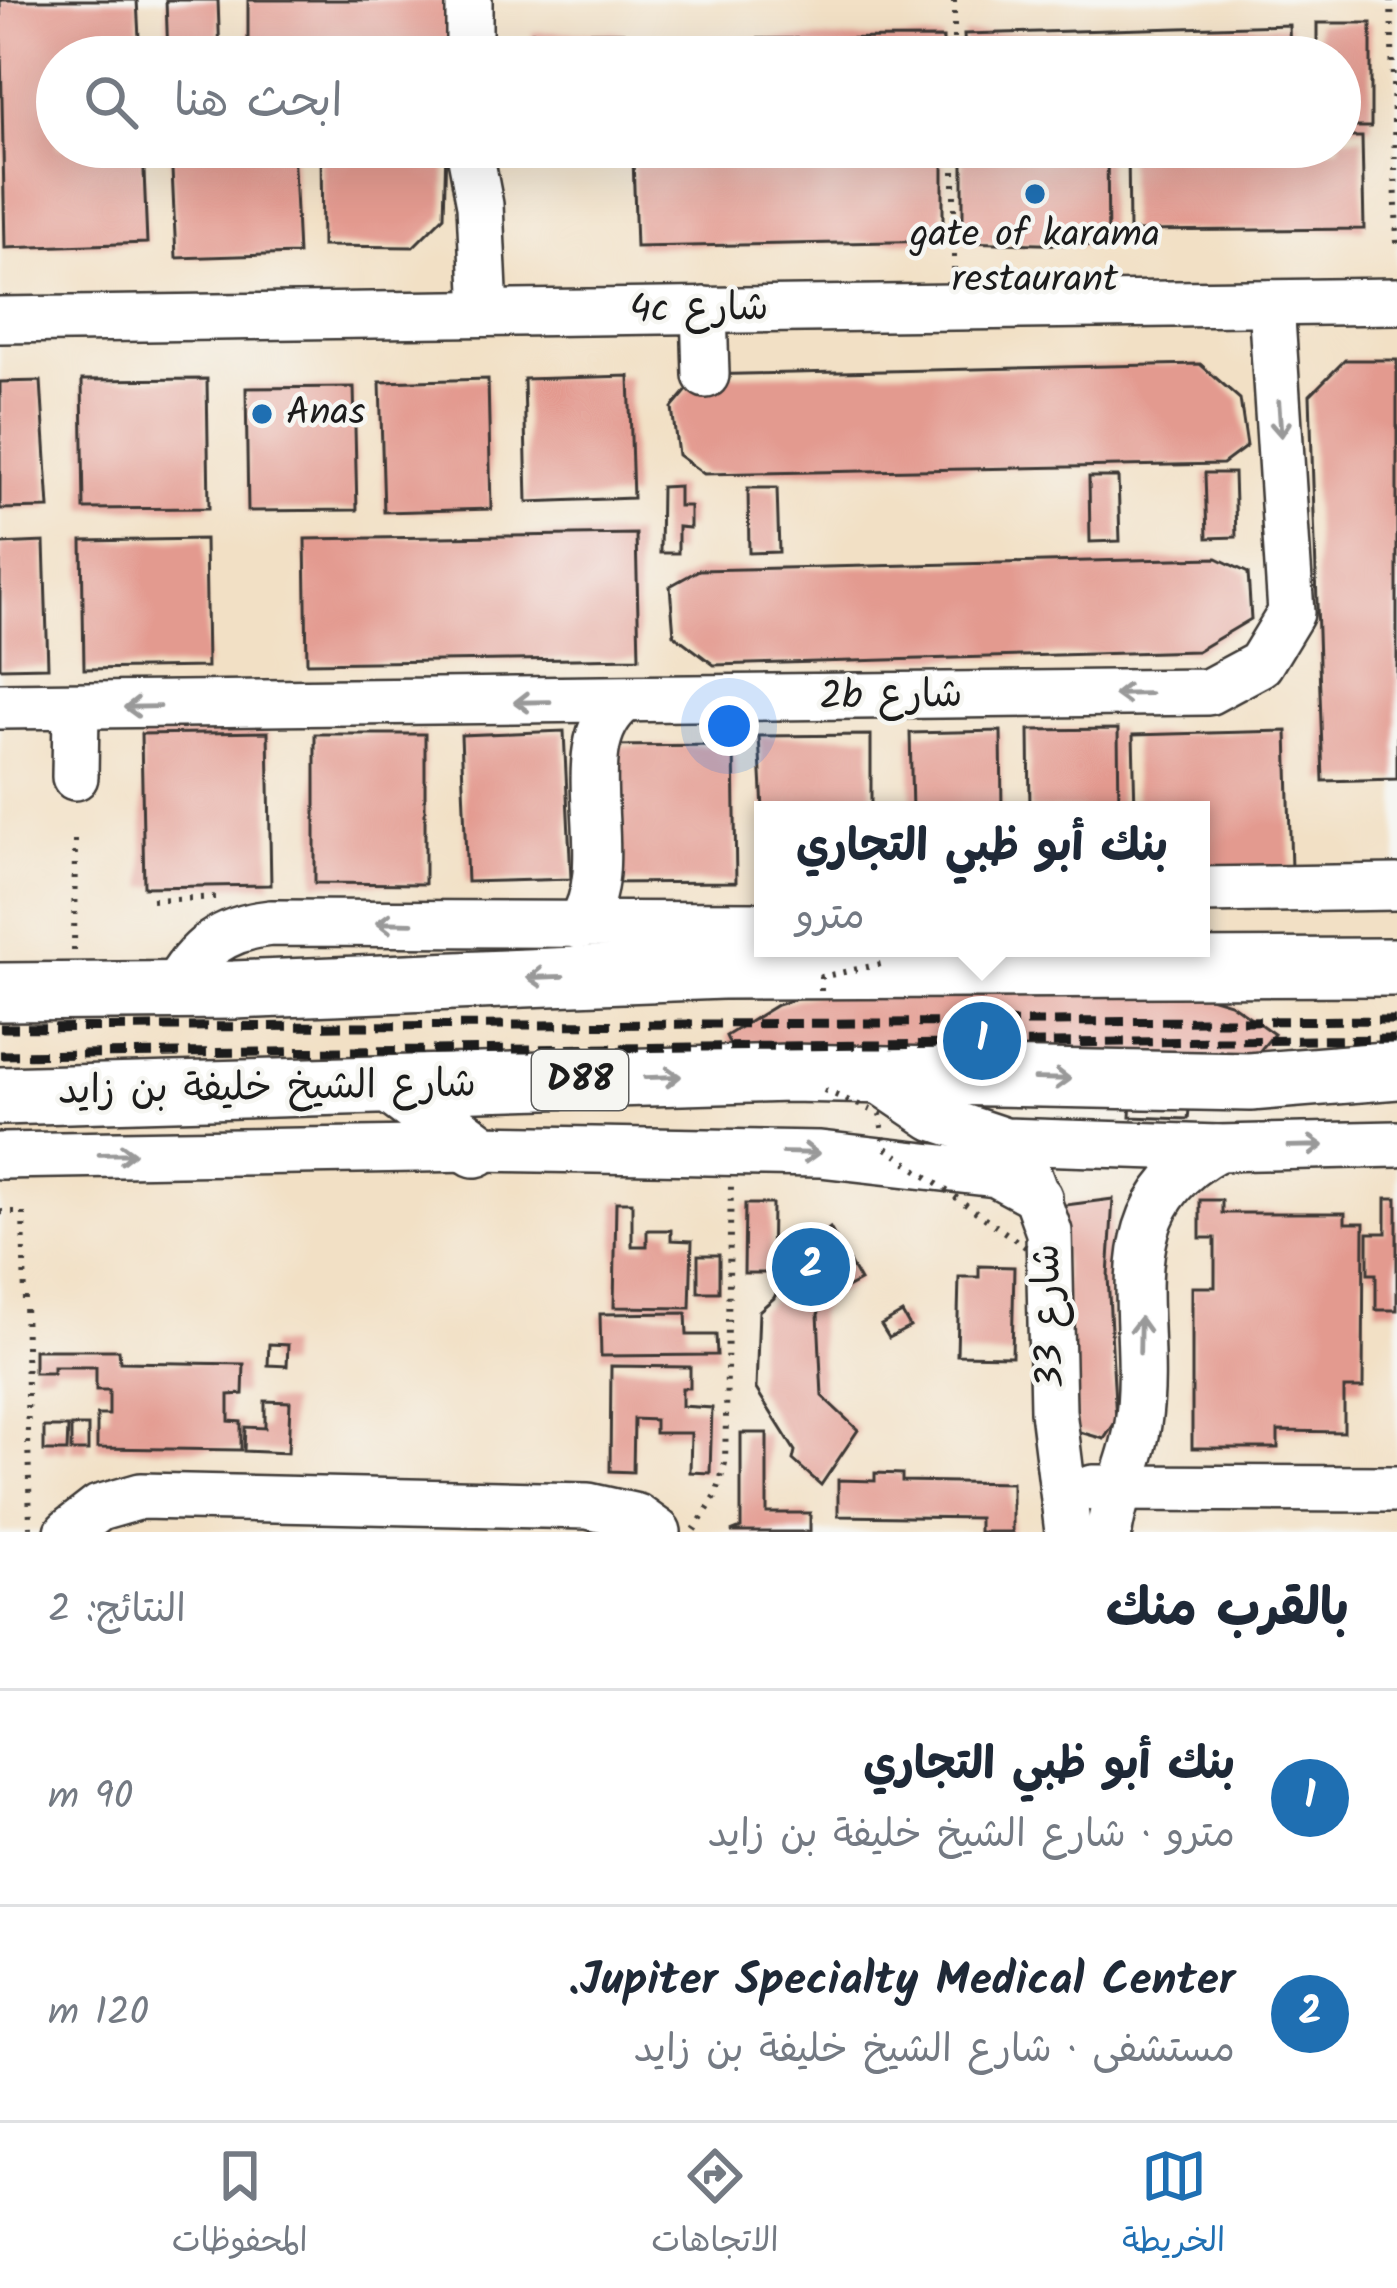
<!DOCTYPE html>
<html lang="ar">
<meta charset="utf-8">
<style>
body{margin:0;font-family:Kalam,"Playpen Sans Arabic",sans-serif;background:#f6f6f7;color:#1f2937;direction:rtl}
.you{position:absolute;left:729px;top:726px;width:42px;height:42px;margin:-30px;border:9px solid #fff;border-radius:50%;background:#1a73e8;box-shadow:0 0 0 18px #1a73e833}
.badge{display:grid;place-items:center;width:78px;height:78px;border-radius:50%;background:#1f6fb2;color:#fff;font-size:39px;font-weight:700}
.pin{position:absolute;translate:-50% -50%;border:6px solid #fff;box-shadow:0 3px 12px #0006}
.popup{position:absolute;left:754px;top:801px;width:456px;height:156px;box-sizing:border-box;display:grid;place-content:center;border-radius:0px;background:#fff;filter:drop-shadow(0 3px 9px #0005);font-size:39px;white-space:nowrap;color:#747a83}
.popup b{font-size:45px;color:#1f2937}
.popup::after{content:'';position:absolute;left:50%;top:100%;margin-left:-24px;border:24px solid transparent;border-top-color:#fff}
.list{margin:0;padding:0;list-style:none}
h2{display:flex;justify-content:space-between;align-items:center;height:156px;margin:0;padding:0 48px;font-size:51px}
h2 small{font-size:39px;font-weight:400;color:#747a83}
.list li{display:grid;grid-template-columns:78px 1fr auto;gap:36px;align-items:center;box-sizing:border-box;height:216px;padding:0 48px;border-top:3px solid #e0e1e3}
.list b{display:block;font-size:45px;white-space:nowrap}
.list p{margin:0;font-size:39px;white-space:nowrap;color:#747a83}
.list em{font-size:39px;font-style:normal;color:#747a83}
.icon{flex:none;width:66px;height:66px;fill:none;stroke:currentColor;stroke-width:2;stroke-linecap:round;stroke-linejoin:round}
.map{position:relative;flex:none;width:1397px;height:1532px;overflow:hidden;direction:ltr}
.search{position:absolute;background:#fff;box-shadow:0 12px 48px #0002;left:36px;right:36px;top:36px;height:132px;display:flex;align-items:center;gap:30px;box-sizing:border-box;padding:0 42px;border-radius:66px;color:#747a83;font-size:45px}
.sheet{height:588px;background:#fff}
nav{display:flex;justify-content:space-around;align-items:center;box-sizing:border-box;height:168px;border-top:3px solid #e0e1e3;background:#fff;font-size:33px;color:#747a83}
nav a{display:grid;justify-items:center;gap:6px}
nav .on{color:#1f6fb2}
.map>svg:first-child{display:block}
.building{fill:#e39a8f}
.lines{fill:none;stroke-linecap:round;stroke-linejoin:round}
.minor-casing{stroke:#3c3935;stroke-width:50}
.major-casing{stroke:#3c3935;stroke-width:62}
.path{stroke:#3c3935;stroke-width:6;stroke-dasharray:3 9;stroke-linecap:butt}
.minor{stroke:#fff;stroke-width:45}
.major{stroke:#fff;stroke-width:57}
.rail{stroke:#1c1c1c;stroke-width:9;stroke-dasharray:18 9;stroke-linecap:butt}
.path-bridge{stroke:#3c3935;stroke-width:6;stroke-dasharray:3 9;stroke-linecap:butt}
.oneway{stroke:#999}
.poi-dot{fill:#1f6fb2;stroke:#f6f6f2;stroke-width:4.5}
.labels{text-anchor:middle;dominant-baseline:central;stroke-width:9;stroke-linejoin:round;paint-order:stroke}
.shield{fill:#f6f6f2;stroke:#5d5d5c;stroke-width:3}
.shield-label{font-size:36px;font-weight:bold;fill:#1c1c1c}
.poi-label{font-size:39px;fill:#1c1c1c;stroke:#f6f6f2}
.street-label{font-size:39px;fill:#1c1c1c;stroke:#f6f6f2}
</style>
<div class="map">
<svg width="1397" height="1532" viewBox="0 0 1397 1532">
<rect width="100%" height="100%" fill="#f6f6f2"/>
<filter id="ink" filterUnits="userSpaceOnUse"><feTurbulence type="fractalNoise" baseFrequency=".00833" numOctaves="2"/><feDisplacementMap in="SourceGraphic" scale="24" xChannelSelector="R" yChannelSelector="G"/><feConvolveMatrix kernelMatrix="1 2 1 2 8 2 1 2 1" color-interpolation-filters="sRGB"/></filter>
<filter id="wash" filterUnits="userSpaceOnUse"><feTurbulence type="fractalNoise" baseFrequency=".004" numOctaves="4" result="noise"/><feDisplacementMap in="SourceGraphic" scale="48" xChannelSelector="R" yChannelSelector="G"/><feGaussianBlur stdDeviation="2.7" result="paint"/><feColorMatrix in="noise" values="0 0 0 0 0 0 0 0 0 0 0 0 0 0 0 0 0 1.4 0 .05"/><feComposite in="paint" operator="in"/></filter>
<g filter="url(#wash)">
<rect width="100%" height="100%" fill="#f2e0c5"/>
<g id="blocks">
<g class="building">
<path d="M0 0H137L140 57H57V147H143L147 243 5 248Z"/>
<path d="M166 0H218L220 57H168Z"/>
<rect x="248" y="0" width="207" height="57"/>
<path d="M1317 23H1371V127H1340V57H1317Z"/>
<path d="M1289 25 1290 57H965L964 34Z"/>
<rect x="532" y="32" width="91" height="25"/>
<path d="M943 38V57H640V39Z"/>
<path d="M1340 137H1362L1364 229 1129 231 1128 147H1340Z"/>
<path d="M171 147H293L298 254 176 258Z"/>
<path d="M321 147H446L444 216 413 247 322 246Z"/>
<path d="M963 147H1107L1108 246 963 242Z"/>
<path d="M943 155V241L636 247 633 158Z"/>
<path d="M1345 360H1397V779L1323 781 1310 395Z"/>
<path d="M1200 364 1240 399 1247 446 1223 464 704 474 678 455 672 408 700 375Z"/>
<path d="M629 376 633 498 527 502 524 379Z"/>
<path d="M207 379 209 508 84 509 82 380Z"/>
<path d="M488 379 491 509 384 512 380 382Z"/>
<path d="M41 381 49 508 0 509V382Z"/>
<path d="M354 387 357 510 248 511 246 388Z"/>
<path d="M1205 473H1234L1236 537 1207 538Z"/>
<path d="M1089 477H1118L1120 541 1090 542Z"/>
<path d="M679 486V506H690V528L678 527V553H660L661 487Z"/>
<path d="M748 488H777L779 552 749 553Z"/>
<path d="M636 534 639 658 307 663 305 539Z"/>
<path d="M205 539 207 667 84 669 82 541Z"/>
<path d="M44 542 48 667 0 668V544Z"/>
<path d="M1217 558 1248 573 1251 619 1197 651 714 665 674 635 670 586 699 570Z"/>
<path d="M1118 729 1119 810H1030L1029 730Z"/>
<path d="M564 731 571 879 467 882 461 735Z"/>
<path d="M1001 731 1002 810H912L910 733Z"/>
<path d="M1287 731 1291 869 1201 871V810H1135L1133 735Z"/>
<path d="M268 732 271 885 144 887 141 734Z"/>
<path d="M315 734H425V884L315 883Z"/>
<path d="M871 735V810H763L759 736Z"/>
<path d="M734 745 736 882 603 883 601 746Z"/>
<path d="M1116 969 1230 1003 1274 1034 1252 1060 735 1056 726 1036 777 1005 839 986Z"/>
<path d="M1131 1099 1190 1101 1188 1119 1130 1117Z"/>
<path d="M1386 1198H1397V1310H1376V1274H1368V1233H1386Z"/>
<path d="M1113 1199 1108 1276 1116 1421 1104 1439 1076 1431 1058 1206Z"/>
<path d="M1200 1200H1222V1213H1345V1223H1364L1363 1388H1344V1432L1278 1431V1448H1192V1287H1215V1238H1200Z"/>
<path d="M616 1202H632V1246H647V1230H671V1240L692 1241 690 1308 614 1307Z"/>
<path d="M745 1204H772L771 1273H744Z"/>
<path d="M830 1228 860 1281 830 1297 818 1314 822 1396 858 1430 821 1485 793 1460 795 1451 756 1389 759 1311 774 1298 793 1257Z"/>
<rect x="698" y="1255" width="21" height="37"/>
<path d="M979 1266 1014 1267 1012 1356 957 1355 959 1277H979Z"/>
<path d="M686 1313 687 1335H716L717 1355 601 1356 600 1314Z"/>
<path d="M902 1313 910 1327 889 1338 881 1325Z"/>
<path d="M269 1344 288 1345 287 1366 268 1365Z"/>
<path d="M34 1350H119L120 1362 244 1364 243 1394 229 1395V1421L241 1422V1450L97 1448V1415H109V1390H96V1367H53V1373H34Z"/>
<path d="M611 1366 690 1367V1388H682V1406L712 1408 710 1473 690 1472 691 1433H655V1420L634 1419 633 1472 610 1471Z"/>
<path d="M265 1401 290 1402 288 1453 244 1451 245 1427 265 1428Z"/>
<rect x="71" y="1426" width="17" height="25"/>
<path d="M44 1427H68L67 1451H44Z"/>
<path d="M741 1433H767V1513H810V1532H731L741 1528Z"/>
<path d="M875 1473 902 1474V1481L1012 1483V1532H979V1518L838 1516V1480L875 1481Z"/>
</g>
</g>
</g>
<g filter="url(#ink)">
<use href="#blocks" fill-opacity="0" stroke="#3c3935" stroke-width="3"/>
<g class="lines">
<defs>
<g id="minor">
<path d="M469 57V0"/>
<path d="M469 147 480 205 485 313"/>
<path d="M704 310 706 375"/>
<path d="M0 320 1397 301"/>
<path d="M0 706 1208 692 1260 664 1291 613 1271 303"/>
<path d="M75 777 76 708"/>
<path d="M1201 890 1397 887"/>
<path d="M579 926C624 860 562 747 623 701"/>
<path d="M173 991C196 949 223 928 271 923L763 925"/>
<path d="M871 1075 933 1117 1005 1141 1218 1148 1397 1144"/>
<path d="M0 1156 475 1148 820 1154 996 1174 1039 1197"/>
<path d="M1027 1171 1049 1232 1053 1411 1068 1532"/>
<path d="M1093 1488 1397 1489"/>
<path d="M68 1532 99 1508 141 1496 588 1506 637 1517 658 1532"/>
<path d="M1109 1532C1114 1494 1133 1461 1138 1424 1154 1316 1100 1211 1218 1148"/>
</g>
<g id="major">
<path d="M0 992 234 990 722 970 1397 967"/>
<path d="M393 1087 475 1148"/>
<path d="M0 1096 788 1073 1250 1082 1397 1070"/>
</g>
</defs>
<use href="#minor" class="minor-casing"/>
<use href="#major" class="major-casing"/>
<g class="path">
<path d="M954 0V57"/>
<path d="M1391 0 1397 247"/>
<path d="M954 147V269"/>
<path d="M152 900 220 897"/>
<path d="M74 951 75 840"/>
<path d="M0 1212H23L30 1527"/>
<path d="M694 1530 716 1496 725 1463 731 1186"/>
</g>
<use href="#minor" class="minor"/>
<use href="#major" class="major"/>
<g class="rail">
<path d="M0 1028 1397 1020"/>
<path d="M0 1055 1397 1039"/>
</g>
<g class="path-bridge">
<path d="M821 991V977L881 964 880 948"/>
<path d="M824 1090 880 1114 885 1147 1041 1258 1058 1262"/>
</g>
</g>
<defs><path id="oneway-shaft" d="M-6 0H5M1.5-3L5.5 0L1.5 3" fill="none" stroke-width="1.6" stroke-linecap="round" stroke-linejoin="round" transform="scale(3)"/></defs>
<g class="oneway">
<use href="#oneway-shaft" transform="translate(1280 419) rotate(86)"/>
<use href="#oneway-shaft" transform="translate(1132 694) rotate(179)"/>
<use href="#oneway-shaft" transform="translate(532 702) rotate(179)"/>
<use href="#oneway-shaft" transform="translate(142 707) rotate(179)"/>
<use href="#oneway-shaft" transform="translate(394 923) rotate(-179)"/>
<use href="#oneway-shaft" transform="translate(545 977) rotate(178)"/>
<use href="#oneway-shaft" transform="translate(663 1077) rotate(-2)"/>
<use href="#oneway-shaft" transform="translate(1053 1079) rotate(1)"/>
<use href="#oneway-shaft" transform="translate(1306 1146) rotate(-1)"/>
<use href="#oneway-shaft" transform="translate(801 1153) rotate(1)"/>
<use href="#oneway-shaft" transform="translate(117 1154) rotate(-1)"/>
<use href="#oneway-shaft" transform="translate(1140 1335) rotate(-89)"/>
</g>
</g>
<g class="poi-dot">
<circle cx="1035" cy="194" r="12"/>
<circle cx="262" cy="414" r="12"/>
</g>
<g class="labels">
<rect class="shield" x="532" y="1050" width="96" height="60" rx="9"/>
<g class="shield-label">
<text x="580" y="1080">D88</text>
</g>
<g class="poi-label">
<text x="1035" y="236">gate of karama<tspan x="1035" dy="45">restaurant</tspan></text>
<text x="286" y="414" text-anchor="start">Anas</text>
</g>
<g class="street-label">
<text transform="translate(699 310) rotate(-1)">4c شارع</text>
<text transform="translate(891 697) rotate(-1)">2b شارع</text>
<text transform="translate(267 1089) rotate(-1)">شارع الشيخ خليفة بن زايد</text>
<text transform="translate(1050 1316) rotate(-92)">شارع 33</text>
</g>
</g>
</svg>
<div class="you"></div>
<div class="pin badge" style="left:982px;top:1041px">1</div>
<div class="popup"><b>بنك أبو ظبي التجاري</b>مترو</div>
<div class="pin badge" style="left:811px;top:1267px">2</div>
<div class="search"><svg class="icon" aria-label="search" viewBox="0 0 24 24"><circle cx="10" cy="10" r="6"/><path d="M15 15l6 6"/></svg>ابحث هنا</div>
</div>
<section class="sheet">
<h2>بالقرب منك<small>النتائج: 2</small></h2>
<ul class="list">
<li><span class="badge">1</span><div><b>بنك أبو ظبي التجاري</b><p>مترو · شارع الشيخ خليفة بن زايد</p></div><em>90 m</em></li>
<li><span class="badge">2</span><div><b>Jupiter Specialty Medical Center.</b><p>مستشفى · شارع الشيخ خليفة بن زايد</p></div><em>120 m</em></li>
</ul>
</section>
<nav>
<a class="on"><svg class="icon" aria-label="map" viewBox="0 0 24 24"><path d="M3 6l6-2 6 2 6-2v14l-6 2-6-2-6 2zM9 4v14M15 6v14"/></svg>الخريطة</a>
<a><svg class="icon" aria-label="directions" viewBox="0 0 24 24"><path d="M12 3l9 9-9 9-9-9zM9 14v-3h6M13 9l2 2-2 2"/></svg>الاتجاهات</a>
<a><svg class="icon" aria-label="saved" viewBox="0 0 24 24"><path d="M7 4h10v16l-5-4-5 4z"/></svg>المحفوظات</a>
</nav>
